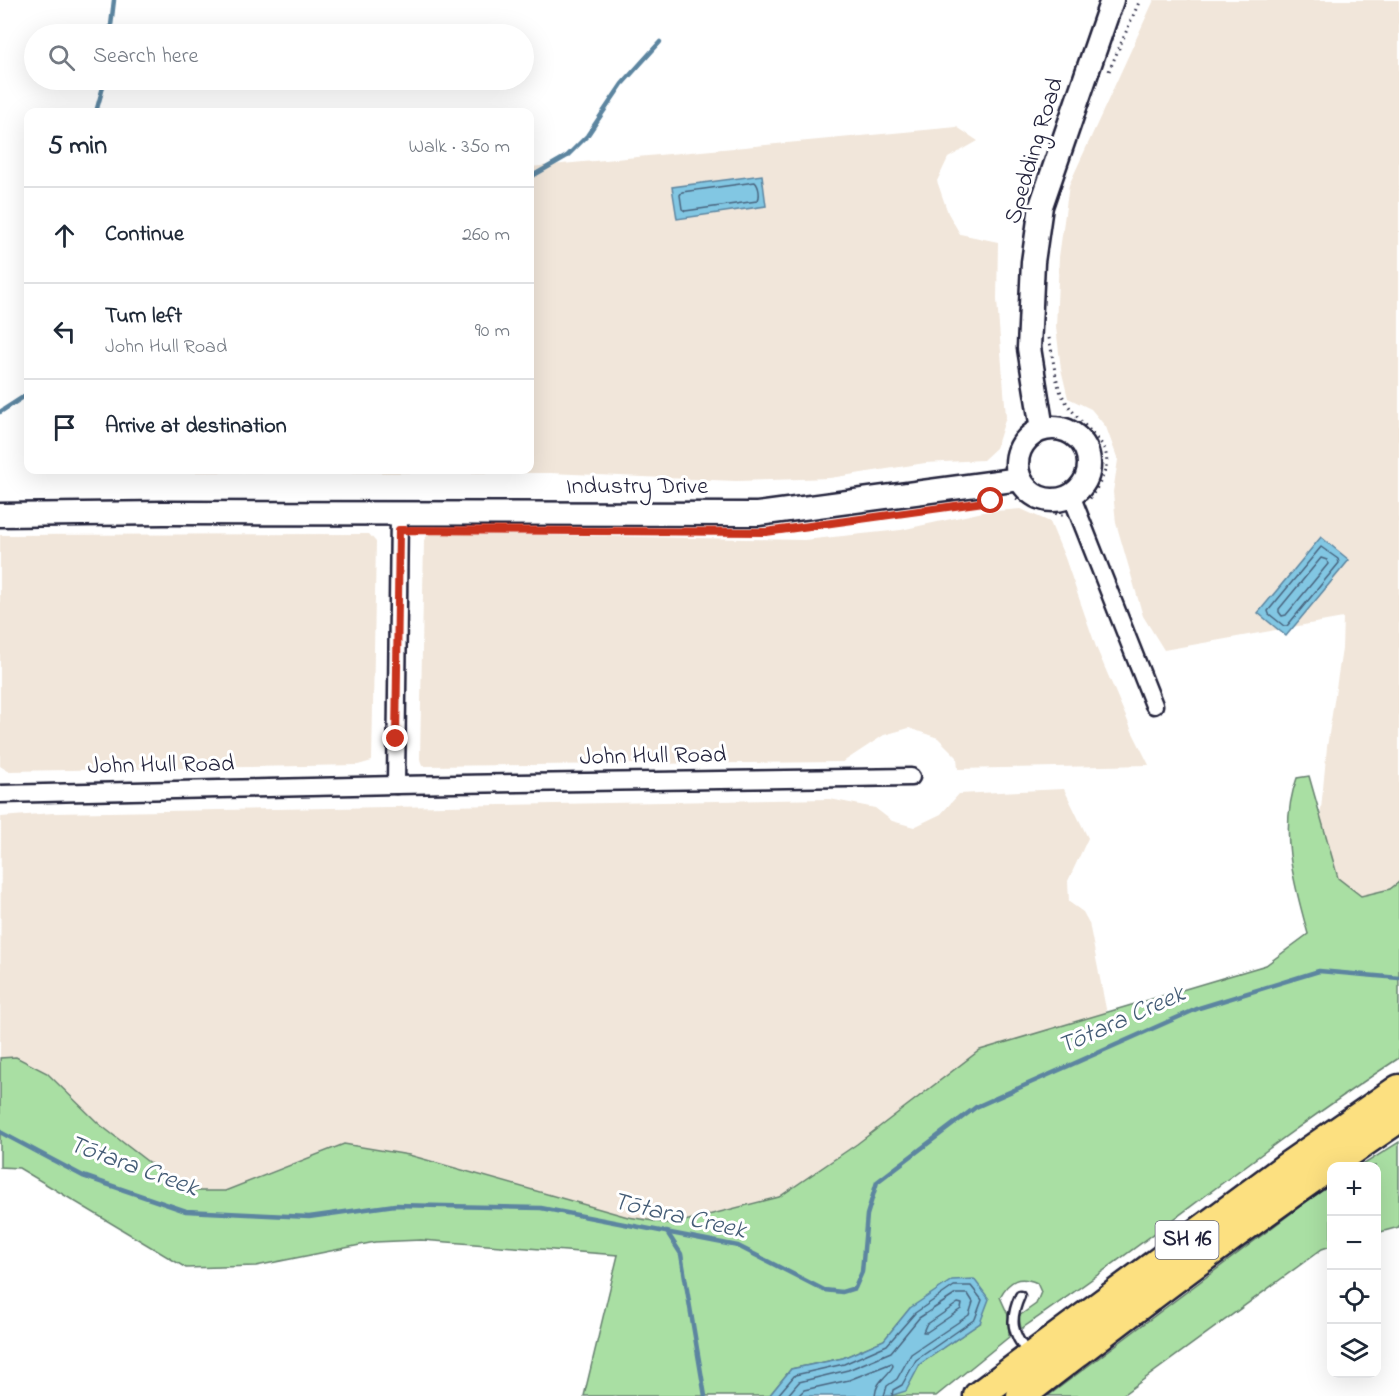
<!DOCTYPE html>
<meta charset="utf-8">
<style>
body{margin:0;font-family:"Indie Flower",sans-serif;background:#f6f6f7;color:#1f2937}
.controls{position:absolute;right:18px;bottom:18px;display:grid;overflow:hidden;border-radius:12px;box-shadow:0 6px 24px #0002}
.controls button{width:54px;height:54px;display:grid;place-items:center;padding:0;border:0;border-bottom:2px solid #e0e1e3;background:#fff;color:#1f2937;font:30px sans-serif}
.stop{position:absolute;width:18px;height:18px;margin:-14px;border:4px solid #c8321e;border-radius:50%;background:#fff}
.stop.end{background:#c8321e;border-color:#fff;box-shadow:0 2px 6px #0008}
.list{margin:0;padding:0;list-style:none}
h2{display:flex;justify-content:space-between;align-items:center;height:78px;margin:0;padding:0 24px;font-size:26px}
h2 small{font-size:20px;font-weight:400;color:#747a83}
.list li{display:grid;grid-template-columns:39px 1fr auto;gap:18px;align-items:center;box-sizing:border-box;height:96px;padding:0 24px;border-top:2px solid #e0e1e3}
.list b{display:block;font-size:22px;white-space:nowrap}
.list p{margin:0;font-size:20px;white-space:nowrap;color:#747a83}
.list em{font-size:20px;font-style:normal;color:#747a83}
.icon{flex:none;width:33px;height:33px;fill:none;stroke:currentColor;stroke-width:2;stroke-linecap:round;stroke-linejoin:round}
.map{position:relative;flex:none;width:1399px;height:1396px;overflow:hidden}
.search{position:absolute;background:#fff;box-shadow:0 6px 24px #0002;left:24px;top:24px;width:510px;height:66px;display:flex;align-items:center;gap:15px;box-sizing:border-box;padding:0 21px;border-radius:33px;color:#747a83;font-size:22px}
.panel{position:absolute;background:#fff;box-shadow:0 6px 24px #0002;left:24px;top:108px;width:510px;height:366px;border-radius:12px}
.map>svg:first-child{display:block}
.built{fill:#f1e6da}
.green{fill:#a9dfa3;stroke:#66806f;stroke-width:1.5}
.water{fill:#82c7e3;stroke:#5c85a0;stroke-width:1.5}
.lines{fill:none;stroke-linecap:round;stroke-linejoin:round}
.shore{stroke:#48647e;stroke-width:1.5}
.stream{stroke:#5c85a0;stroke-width:4.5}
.lane-casing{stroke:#22223b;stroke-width:13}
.street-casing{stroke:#22223b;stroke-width:21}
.secondary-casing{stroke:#22223b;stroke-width:27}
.highway-casing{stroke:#22223b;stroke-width:33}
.path{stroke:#22223b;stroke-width:3;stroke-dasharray:1.5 4.5;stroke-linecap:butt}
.lane{stroke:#fff;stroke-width:8}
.street{stroke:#fff;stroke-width:16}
.secondary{stroke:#fff;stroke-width:22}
.highway{stroke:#fce080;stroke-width:28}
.route{stroke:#c8321e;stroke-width:8}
.labels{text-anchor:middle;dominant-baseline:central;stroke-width:6;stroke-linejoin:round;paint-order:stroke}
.shield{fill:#fff;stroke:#646476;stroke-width:1.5}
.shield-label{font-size:22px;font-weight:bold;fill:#22223b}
.street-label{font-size:24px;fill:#22223b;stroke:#fff}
.water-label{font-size:26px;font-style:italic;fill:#445c76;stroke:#fff}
</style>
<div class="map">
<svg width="1399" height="1396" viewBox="0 0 1399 1396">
<rect width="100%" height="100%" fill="#fff"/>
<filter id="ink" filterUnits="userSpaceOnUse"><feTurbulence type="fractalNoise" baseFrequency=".0167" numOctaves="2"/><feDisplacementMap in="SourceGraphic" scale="12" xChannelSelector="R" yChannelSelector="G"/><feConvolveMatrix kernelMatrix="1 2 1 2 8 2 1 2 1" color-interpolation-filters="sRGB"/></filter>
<g filter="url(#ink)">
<g class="built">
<path d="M1154 0H1399V882L1390 889 1361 896 1338 878 1320 820 1327 747 1342 649 1343 618 1164 650 1143 616 1116 523 1113 492 1118 460 1106 427 1091 409 1068 398 1061 369 1056 327 1059 257 1069 185Z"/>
<path d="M957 127 978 141 948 158 937 181 948 213 960 234 998 242 997 300 1006 417 996 448 983 460 925 463 830 478 736 481 550 473 106 472 107 470H530V167Z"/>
<path d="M1021 509 1050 522 1065 558 1096 647 1132 731 1149 765 958 769 957 757 938 738 909 728 884 735 843 762 422 766 420 759 424 540 429 533 804 540 901 530 983 512Z"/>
<path d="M369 534 376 542 372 761 358 765 8 771 0 766V535Z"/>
<path d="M1064 789 1088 838 1068 881 1069 902 1083 912 1089 923 1107 1014 980 1050 857 1144 779 1197 673 1224 628 1217 409 1155 344 1144 225 1191H186L99 1124 47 1073 17 1057 0 1058 1 817 53 813 830 799 875 808 892 821 914 827 941 814 959 794Z"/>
</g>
<g class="green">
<path d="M1309 776 1338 878 1361 896 1390 889 1399 882V1058C1269 1143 1149 1242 1021 1329L1019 1316 1036 1304 1041 1292 1037 1283C1019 1275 1009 1280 1000 1297L1009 1317V1337L936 1396H890L906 1390 920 1364 980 1323 910 1308 884 1340 843 1358 791 1369 769 1396H584L618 1255 421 1240 375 1242 256 1266 186 1268 19 1168 0 1167V1058L16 1057 47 1073 99 1124 186 1191H225L344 1144 409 1155 628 1217 673 1224 779 1197 857 1144 980 1050 1266 965 1308 934C1294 884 1278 829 1297 778Z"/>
<path d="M1399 1142V1227L1377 1233 1376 1166H1361Z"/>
<path d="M1331 1185V1246L1322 1249 1121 1396H1048L1310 1199Z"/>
</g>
<g class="water">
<path d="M762 175 766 206 677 219 672 187Z"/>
<path d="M1321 537 1349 560 1286 636 1258 613Z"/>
<path d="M974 1279 989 1299 980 1323 920 1364 906 1391 890 1396H769L791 1369 843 1358 884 1340 910 1308 952 1280Z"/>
</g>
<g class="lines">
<g class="shore">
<path d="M755 182C759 186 761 197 757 201L685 211 682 209 680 195 682 192Z"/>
<path d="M1321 547 1338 559 1339 563 1287 626H1284L1269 614 1268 611Z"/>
<path d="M1321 558 1327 560 1328 564 1286 615 1282 616 1279 612V609Z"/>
<path d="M958 1303 962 1304 961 1309 927 1332H923L926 1325Z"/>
<path d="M777 1396 795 1375 844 1364 887 1345 915 1313 954 1286H971L982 1300 975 1319 916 1360 902 1385 893 1390 892 1396"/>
<path d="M787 1396 799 1382 848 1370 891 1352 919 1318 956 1294H968L973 1302 969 1315 911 1354 897 1379 887 1386 884 1396"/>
<path d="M798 1396 804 1390 849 1380 892 1363 893 1366C887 1378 876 1380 875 1396"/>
</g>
<g class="stream">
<path d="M110 34 114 0"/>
<path d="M96 112 105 80"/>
<path d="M530 175H534L567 156 587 136 622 84 660 42"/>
<path d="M0 412 28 394"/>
<path d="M0 1132 83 1176 186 1211 309 1217 395 1205 541 1208 738 1246 824 1290 842 1292 855 1288 862 1272 867 1215 877 1182 976 1107 1199 1008 1319 971 1399 978"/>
<path d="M667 1232 681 1254 705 1396"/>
</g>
<defs>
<path id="lane" d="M1020 1296C1009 1320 1012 1334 1028 1353"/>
<g id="street">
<path d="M1071 495 1154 705"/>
<path d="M396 785 399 513"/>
<path d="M0 794 396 785 911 777"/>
</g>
<g id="secondary">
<circle cx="1053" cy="464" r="36"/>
<path d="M1042 429 1029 348 1033 262 1041 206 1112 0"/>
<path d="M0 515 164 513 758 514 1020 479"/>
</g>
<g id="highway">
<path d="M978 1396 1288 1166 1399 1089"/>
<path d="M1021 1396C1145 1300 1269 1206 1399 1118"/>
</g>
</defs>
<use href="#lane" class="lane-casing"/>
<use href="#street" class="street-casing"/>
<use href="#secondary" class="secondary-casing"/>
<use href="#highway" class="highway-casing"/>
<g class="path">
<path d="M1109 71 1140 0"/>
<path d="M1049 338C1053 355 1055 383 1063 397 1090 444 1131 442 1088 501"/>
<path d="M1016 499 1060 515H1064"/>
</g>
<use href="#lane" class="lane"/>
<use href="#street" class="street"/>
<use href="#secondary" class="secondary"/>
<use href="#highway" class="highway"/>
</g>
</g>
<g class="lines" filter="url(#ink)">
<path class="route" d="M396 739 399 530 766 532 991 501"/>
</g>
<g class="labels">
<rect class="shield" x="1155.5" y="1221" width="63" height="38" rx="4.5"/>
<g class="shield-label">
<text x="1187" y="1240">SH 16</text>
</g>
<g class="street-label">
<text transform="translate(1035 151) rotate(-73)">Spedding Road</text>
<text x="637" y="487">Industry Drive</text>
<text transform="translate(653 757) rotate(-1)">John Hull Road</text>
<text transform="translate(161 766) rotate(-1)">John Hull Road</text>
</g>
<g class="water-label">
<text transform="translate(1122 1021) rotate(-24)">Tōtara Creek</text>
<text transform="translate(133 1167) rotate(20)">Tōtara Creek</text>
<text transform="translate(679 1217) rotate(13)">Tōtara Creek</text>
</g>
</g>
</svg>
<div class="controls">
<button>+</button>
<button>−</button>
<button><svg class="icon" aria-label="locate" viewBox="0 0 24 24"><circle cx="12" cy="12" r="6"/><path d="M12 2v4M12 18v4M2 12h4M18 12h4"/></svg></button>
<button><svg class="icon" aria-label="layers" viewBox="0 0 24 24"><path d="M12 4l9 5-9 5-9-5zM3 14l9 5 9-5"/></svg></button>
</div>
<div class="stop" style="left:991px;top:501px"></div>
<div class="stop end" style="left:396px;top:739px"></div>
<div class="search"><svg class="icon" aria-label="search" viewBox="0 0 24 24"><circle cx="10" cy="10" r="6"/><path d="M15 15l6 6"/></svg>Search here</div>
<section class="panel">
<h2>5 min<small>Walk · 350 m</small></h2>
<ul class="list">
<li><svg class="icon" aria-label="ahead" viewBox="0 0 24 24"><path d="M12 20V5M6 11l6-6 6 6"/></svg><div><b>Continue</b></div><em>260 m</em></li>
<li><svg class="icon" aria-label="left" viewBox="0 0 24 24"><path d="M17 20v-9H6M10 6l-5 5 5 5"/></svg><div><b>Turn left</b><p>John Hull Road</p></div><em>90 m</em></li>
<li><svg class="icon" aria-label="arrive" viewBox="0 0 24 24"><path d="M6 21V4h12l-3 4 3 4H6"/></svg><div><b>Arrive at destination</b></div></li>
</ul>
</section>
</div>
